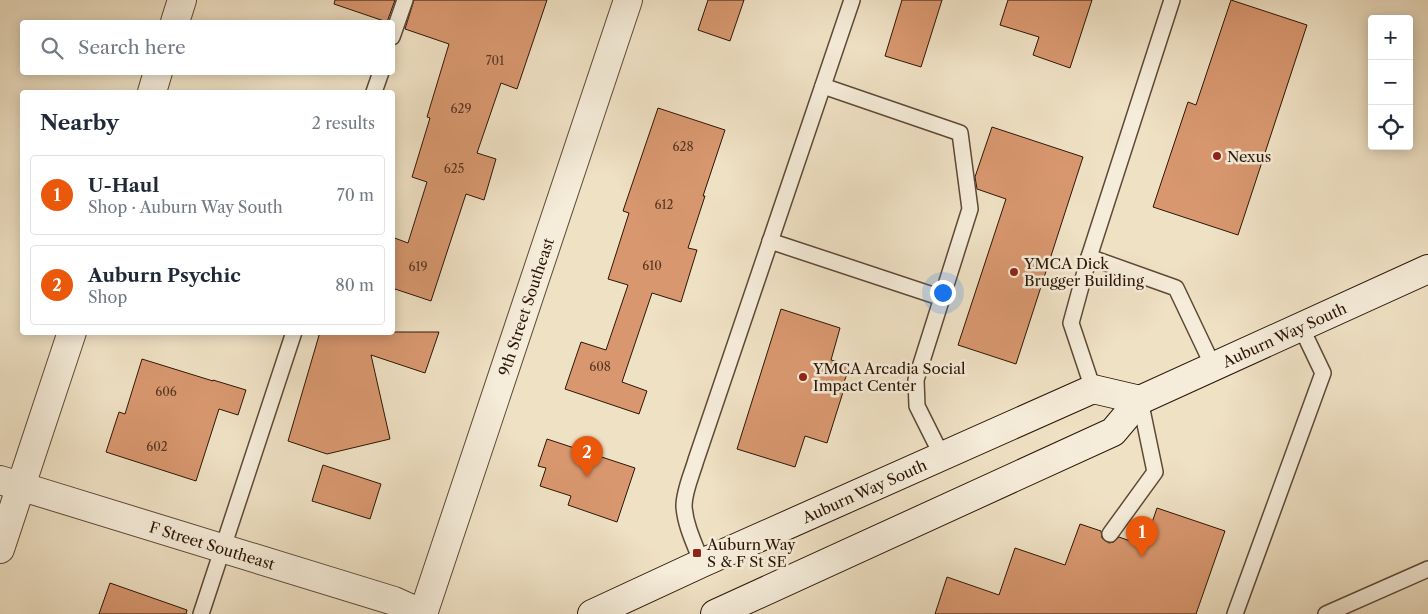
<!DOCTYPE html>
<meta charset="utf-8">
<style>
body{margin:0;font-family:"Libre Caslon Text",serif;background:#f2f2f3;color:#1f2937}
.controls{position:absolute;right:15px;top:15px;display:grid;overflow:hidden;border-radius:5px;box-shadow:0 2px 12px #0003}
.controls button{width:45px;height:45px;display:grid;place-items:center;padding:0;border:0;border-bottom:1px solid #e0e1e3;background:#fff;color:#1f2937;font:25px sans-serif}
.you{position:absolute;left:942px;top:292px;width:18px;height:18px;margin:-12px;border:4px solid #fff;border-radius:50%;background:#1a73e8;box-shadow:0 0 0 8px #1a73e833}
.badge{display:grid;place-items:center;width:32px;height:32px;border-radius:50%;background:#ea580c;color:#fff;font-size:16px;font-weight:700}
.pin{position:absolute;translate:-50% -41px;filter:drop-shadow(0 1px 2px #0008)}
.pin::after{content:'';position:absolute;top:26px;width:18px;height:15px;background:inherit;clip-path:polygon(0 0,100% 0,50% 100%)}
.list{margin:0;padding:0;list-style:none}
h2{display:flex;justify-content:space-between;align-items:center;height:65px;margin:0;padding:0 20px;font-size:21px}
h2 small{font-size:16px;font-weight:400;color:#747a83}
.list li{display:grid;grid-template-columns:32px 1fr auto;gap:15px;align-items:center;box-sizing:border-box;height:80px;margin:0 10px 10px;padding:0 10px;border:1px solid #e0e1e3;border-radius:5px}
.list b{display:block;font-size:19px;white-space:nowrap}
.list p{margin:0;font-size:16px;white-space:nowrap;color:#747a83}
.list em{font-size:16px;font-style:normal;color:#747a83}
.icon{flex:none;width:28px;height:28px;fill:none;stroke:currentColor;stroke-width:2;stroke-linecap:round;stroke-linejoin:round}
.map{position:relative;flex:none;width:1428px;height:614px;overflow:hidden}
.search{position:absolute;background:#fff;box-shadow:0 2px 12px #0003;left:20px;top:20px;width:375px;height:55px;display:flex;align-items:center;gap:12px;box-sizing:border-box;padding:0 18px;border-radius:5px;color:#747a83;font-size:19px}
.panel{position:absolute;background:#fff;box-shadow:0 2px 12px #0003;left:20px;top:90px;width:375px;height:245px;border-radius:5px}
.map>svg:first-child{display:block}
.building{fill:#d8976f;stroke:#2c1606}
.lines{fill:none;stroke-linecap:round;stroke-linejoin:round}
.lane-casing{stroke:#5d4936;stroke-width:18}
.street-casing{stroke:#5d4936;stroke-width:30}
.secondary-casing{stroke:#2c1606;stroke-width:30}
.lane{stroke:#f5ecd9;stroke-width:15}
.street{stroke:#f5ecd9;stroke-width:28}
.secondary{stroke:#f5ecd9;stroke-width:28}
.poi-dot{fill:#8f2418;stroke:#f5ecd9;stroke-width:2}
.labels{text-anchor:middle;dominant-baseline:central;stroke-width:5;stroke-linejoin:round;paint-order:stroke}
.number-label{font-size:12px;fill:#573620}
.poi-label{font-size:15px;fill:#2c1606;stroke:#f5ecd9;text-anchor:start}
.street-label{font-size:15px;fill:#2c1606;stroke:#f5ecd9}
</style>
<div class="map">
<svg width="1428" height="614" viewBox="0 0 1428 614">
<rect width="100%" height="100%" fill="#efe1c4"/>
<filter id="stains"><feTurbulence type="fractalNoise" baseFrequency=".004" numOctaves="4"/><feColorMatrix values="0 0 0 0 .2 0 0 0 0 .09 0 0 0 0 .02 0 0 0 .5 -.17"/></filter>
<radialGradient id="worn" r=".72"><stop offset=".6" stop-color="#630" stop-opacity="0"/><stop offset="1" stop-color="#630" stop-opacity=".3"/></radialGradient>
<g class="building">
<path d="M335 0H395L387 22 334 4Z"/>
<path d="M414 0H547L517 89 501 83 477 153 496 159 484 200 466 194 431 301 392 288V237L408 243 427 182 412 177 430 118 427 117 449 44 405 29Z"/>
<path d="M708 0H744L730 41 698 30Z"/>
<path d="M902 0H942L921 67 885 56Z"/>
<path d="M1008 0H1092L1070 68 1033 55 1039 37 1000 25Z"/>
<path d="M1231 0 1307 25 1238 235 1153 207 1188 102 1196 105Z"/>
<path d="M658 108 725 130 703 196H705L688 248 697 250 681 302 652 293 622 382 647 391 639 414 565 389 581 342 606 350 628 285 608 279 629 213 623 211Z"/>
<path d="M992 127 1083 157 1016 364 958 345 1006 199 977 189 975 177Z"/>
<path d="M781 309 840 328 831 360 850 365 842 388 844 389 827 443 805 436 795 467 737 449Z"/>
<path d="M320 332H439L425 373 371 355 390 439 327 454 288 441Z"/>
<path d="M142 359 213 381V380L246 390 238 415 219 409 196 481 106 452 119 412 125 414Z"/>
<path d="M547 439 635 468 617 522 568 505 571 496 540 486 546 468 538 466Z"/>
<path d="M323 465 381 484 370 519 312 501Z"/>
<path d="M1157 508 1225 531 1196 614H935L947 577 999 595 1015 548 1065 565 1080 524 1101 531 1102 538 1109 543 1114 542 1119 537 1144 546Z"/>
<path d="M110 583 187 610 186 614H99Z"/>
</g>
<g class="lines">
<defs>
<g id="lane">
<path d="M392 37 405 0"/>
<path d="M823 86 960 133 970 209 916 380 917 406 942 456"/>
<path d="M374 92 381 72"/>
<path d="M770 241 942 298"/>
<path d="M1089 257 1176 288 1213 366"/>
<path d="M1093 389 1071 323 1089 257 1172 0"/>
<path d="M1110 534 1155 472 1140 400"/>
<path d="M702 563C695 545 685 525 684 506 684 491 692 474 696 460L852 0"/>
<path d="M201 614 294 332"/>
<path d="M1235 614 1323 373 1301 327"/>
<path d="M1326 614 1428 569"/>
</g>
<g id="street">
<path d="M175 22 182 0"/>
<path d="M152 92 158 72"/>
<path id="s1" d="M0 480 394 601 423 614"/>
<path d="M0 549 72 332"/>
<path id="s2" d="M423 614 628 0"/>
</g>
<g id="secondary">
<path id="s3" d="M592 614 702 563 1093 389 1140 400"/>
<path id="s4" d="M715 614 1113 432 1140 400 1428 269"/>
</g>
</defs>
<use href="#lane" class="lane-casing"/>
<use href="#street" class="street-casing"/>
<use href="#secondary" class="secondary-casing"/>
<use href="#lane" class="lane"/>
<use href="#street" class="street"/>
<use href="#secondary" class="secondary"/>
</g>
<g class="poi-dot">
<circle cx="1217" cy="156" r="5"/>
<circle cx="1014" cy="272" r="5"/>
<circle cx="803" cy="377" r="5"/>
<rect x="692" y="548" width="10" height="10" rx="2.5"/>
</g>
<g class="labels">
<g class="number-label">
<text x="495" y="60">701</text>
<text x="461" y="108">629</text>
<text x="683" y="146">628</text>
<text x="454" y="168">625</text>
<text x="664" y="204">612</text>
<text x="652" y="265">610</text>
<text x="418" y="266">619</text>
<text x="600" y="366">608</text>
<text x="166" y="391">606</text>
<text x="157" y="446">602</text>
</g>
<g class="poi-label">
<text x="1227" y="156">Nexus</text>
<text x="1024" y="263">YMCA Dick<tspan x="1024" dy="17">Brugger Building</tspan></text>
<text x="813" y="368">YMCA Arcadia Social<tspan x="813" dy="17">Impact Center</tspan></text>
<text x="707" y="544">Auburn Way<tspan x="707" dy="17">S &amp; F St SE</tspan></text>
</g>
<g class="street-label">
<text stroke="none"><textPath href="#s2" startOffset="324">9th Street Southeast</textPath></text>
<text stroke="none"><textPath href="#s4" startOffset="638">Auburn Way South</textPath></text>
<text stroke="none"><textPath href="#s3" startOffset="299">Auburn Way South</textPath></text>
<text stroke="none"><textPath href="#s1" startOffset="222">F Street Southeast</textPath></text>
</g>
</g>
<rect width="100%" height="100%" filter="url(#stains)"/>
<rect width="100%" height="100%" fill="url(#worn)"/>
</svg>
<div class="controls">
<button>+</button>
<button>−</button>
<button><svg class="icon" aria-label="locate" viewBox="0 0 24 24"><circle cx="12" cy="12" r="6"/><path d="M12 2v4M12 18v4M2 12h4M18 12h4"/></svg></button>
</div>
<div class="you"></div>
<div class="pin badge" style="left:1142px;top:557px">1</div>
<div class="pin badge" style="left:587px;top:477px">2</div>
<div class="search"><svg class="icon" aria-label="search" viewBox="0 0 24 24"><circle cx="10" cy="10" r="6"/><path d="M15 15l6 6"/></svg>Search here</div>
<section class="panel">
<h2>Nearby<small>2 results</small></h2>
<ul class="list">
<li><span class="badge">1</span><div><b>U-Haul</b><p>Shop · Auburn Way South</p></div><em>70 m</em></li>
<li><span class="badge">2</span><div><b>Auburn Psychic</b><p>Shop</p></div><em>80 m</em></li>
</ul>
</section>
</div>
